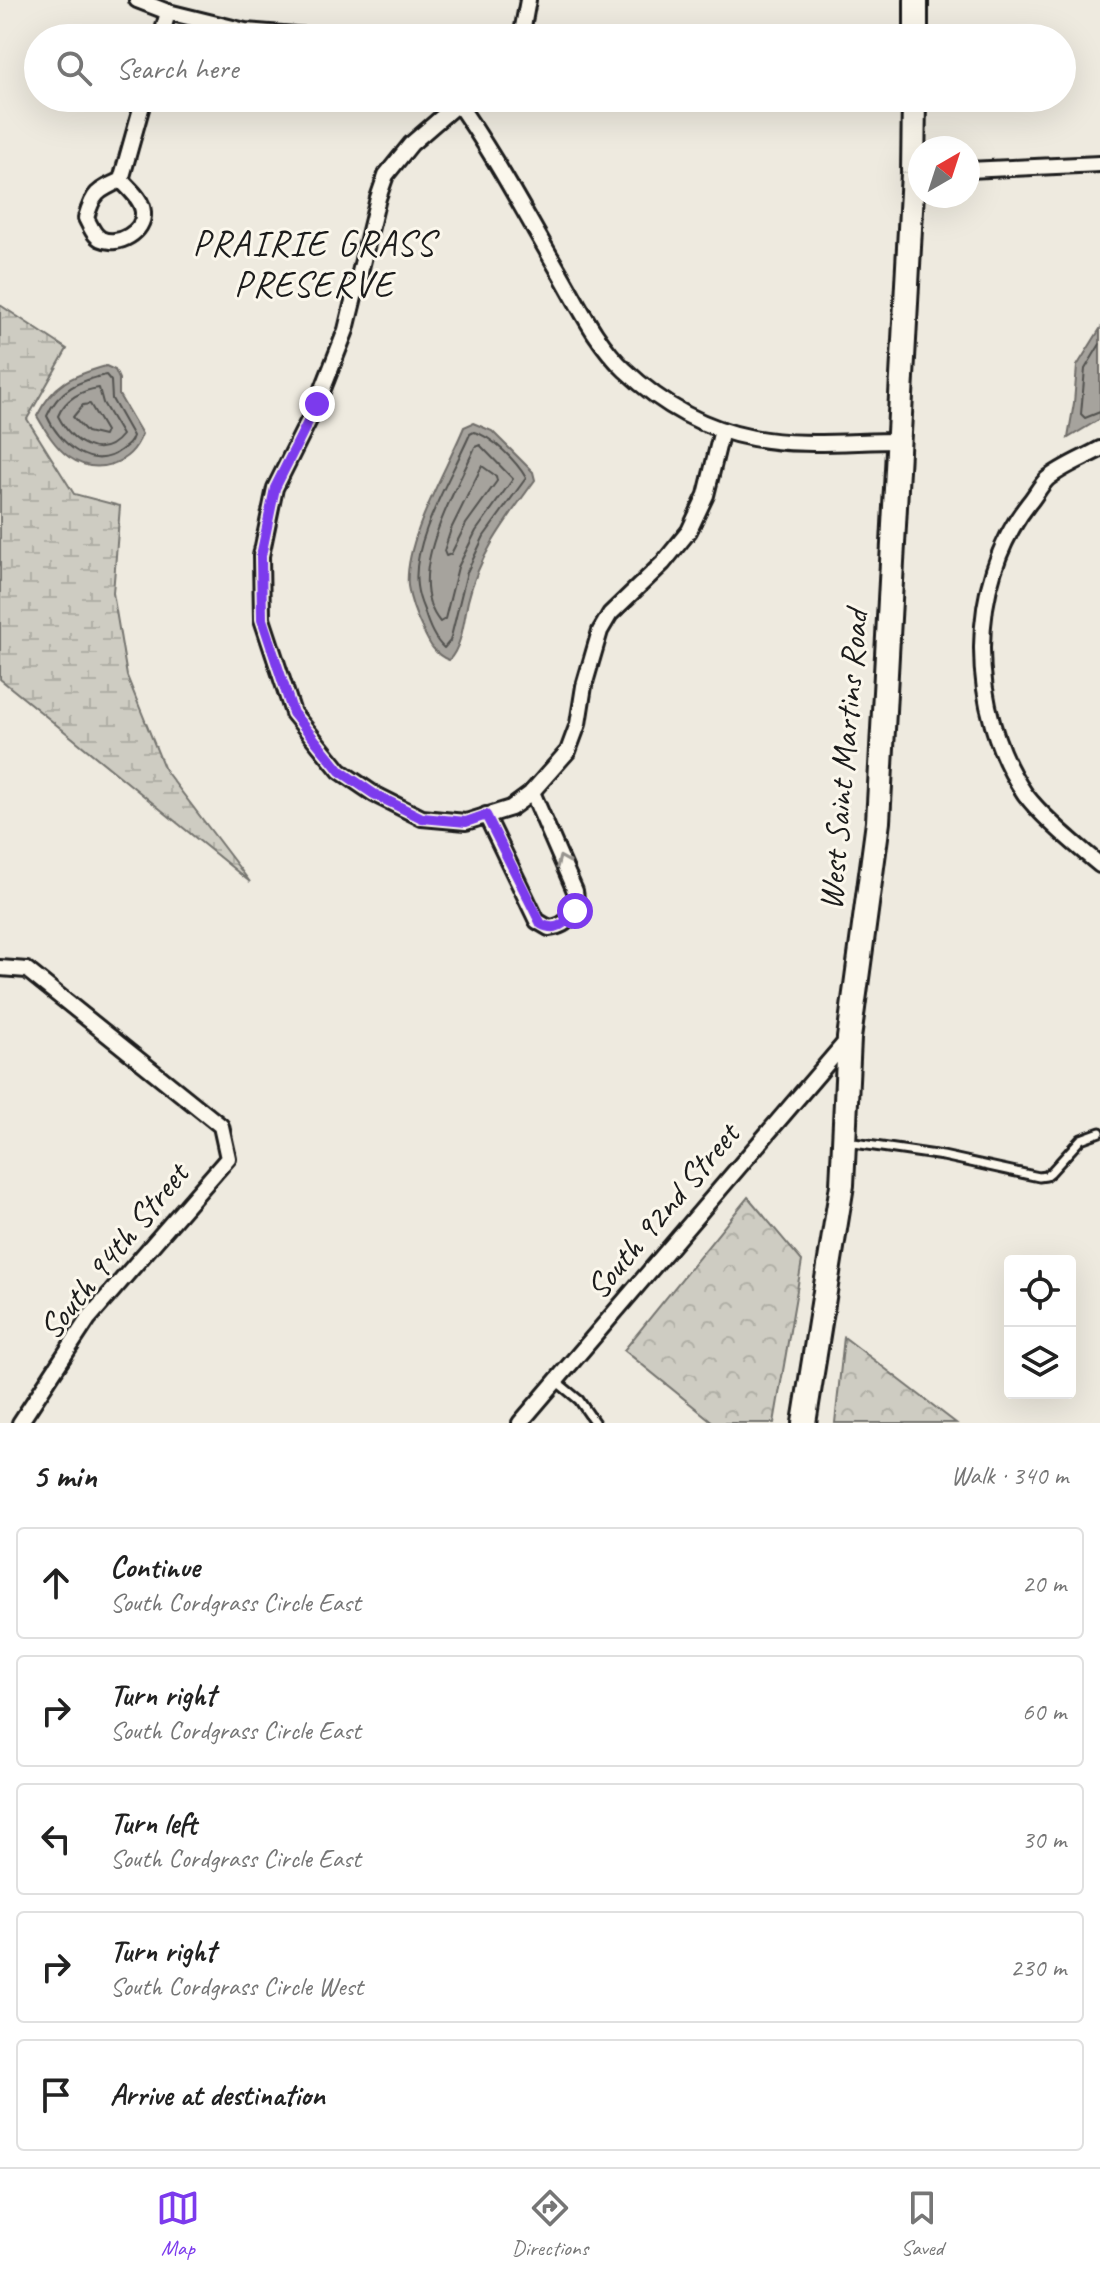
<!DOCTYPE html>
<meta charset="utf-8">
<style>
body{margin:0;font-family:Caveat,sans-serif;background:#f2f2f2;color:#222}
.controls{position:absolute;right:24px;bottom:24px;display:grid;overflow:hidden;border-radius:8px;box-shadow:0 8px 32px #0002}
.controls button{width:72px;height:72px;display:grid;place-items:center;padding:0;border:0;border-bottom:2px solid #e0e0e0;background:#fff;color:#222;font:40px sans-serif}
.compass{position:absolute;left:908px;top:136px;width:72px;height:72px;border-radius:50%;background:#fff;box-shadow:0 8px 32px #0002;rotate:39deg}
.stop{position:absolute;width:24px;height:24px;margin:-18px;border:6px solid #7c3aed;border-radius:50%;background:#fff}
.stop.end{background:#7c3aed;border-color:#fff;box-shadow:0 2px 8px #0008}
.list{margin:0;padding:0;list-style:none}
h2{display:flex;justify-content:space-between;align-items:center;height:104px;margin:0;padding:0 32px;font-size:34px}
h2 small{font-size:26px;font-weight:400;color:#767676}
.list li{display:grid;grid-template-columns:52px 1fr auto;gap:24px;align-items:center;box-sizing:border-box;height:112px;margin:0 16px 16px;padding:0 16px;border:2px solid #e0e0e0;border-radius:8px}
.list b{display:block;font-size:30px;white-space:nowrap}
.list p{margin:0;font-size:26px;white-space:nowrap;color:#767676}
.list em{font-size:26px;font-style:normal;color:#767676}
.icon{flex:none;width:44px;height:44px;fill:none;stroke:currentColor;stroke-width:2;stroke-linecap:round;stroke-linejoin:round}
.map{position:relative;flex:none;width:1100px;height:1423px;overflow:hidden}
.search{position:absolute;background:#fff;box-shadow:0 8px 32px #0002;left:24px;right:24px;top:24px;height:88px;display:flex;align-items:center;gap:20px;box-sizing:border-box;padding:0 28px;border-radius:44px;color:#767676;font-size:30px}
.sheet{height:744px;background:#fff}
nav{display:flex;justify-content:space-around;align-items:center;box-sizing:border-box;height:112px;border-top:2px solid #e0e0e0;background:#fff;font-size:22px;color:#767676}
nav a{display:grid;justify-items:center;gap:4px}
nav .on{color:#7c3aed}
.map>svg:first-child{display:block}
.forest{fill:url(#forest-crowns);stroke:#75746f;stroke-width:2}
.wetland{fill:url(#wetland-marsh);stroke:#75746f;stroke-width:2}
.water{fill:#a6a39d;stroke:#6f6d69;stroke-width:2}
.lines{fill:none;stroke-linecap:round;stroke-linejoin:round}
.shore{stroke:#535250;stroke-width:2}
.lane-casing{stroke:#1c1c1c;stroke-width:13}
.street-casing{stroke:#1c1c1c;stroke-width:20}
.primary-casing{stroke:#1c1c1c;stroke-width:28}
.lane{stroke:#fbf7ec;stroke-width:7}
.street{stroke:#fbf7ec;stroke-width:14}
.primary{stroke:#fbf7ec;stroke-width:22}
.oneway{stroke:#97948e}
.route{stroke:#7c3aed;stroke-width:10}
.labels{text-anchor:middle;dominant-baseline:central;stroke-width:6;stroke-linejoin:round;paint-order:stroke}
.street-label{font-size:34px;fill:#1c1c1c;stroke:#fbf7ec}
.neighbourhood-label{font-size:36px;letter-spacing:2px;fill:#1c1c1c;stroke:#fbf7ec}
</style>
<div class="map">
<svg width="1100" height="1423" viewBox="0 0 1100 1423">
<defs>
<pattern id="forest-crowns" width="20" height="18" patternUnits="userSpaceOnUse" patternTransform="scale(2)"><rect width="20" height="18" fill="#ceccc2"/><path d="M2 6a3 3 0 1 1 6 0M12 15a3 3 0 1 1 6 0" fill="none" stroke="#b0afa6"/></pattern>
<pattern id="wetland-marsh" width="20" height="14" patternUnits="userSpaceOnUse" patternTransform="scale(2)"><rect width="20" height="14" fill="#ceccc2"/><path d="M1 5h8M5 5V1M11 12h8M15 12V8" fill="none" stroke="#b0afa6"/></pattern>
</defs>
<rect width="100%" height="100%" fill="#eeeadf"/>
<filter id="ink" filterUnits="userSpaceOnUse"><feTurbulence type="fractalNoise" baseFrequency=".0125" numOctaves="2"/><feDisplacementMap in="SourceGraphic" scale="16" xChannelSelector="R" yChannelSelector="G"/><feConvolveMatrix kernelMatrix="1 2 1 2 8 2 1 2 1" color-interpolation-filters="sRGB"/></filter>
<g filter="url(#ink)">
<g class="forest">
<path d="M748 1197 802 1261 774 1423H714L624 1350Z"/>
<path d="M844 1337 956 1423H835Z"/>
</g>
<path class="wetland" d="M0 305 67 349 27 419 74 494 120 506 113 593 127 676 165 770 250 882 0 679Z"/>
<g class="water">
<path d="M1100 329V419L1068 438 1074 403 1077 366Z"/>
<path d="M106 366 115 370 119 379V395L142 434C131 465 96 476 69 457 55 447 45 430 37 416 54 383 71 376 106 366Z"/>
<path d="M473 423 492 431 533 472 535 480C507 519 479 554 468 601 464 619 462 647 449 660 434 655 428 641 422 628 416 616 410 599 408 586 404 540 446 471 464 427Z"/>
</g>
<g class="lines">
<g class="shore">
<path d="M1100 344 1085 369 1081 414 1085 418 1100 412"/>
<path d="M106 375 111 381 112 399 133 436C131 443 128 445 121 450 92 473 59 443 47 416 58 390 80 380 106 375Z"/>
<path d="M99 388 103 403 122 435C100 463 71 441 58 416 65 399 82 390 99 388Z"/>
<path d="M90 404 106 431 104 436 87 432 73 417 83 405Z"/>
<path d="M474 432C492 436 517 462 526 478L484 536 467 572 450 641 444 648C434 639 428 624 424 610 421 603 418 594 417 586 411 541 452 476 470 434Z"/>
<path d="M480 445 513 479 476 531 458 567 445 619 440 622C402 576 456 492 475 447Z"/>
<path d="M482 466 496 476 497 481 466 524 451 554 446 556 444 551 451 529Z"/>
</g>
<defs>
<g id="lane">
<path d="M847 1142 943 1156 1039 1177 1046 1176 1051 1172 1081 1139 1100 1132"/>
<path d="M556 1381 579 1400 595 1423"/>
</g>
<g id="street">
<path d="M137 0 168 12 245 31 333 38"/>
<path d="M161 38 168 12"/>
<path d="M521 38 528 0"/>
<path d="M454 98C494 154 526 215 561 275 580 308 597 344 625 370 661 404 705 429 753 438 800 447 851 441 899 441"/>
<path d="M464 98 411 144 386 175 378 198 346 330 317 404 275 488 261 556 262 619 293 713 340 771 374 794 422 818 466 822 511 808 530 794 568 751 578 724 584 686 600 631 610 614 663 563 689 531 706 495 722 430"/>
<path d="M968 170 1100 164"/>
<path d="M121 180C129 189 142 199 143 212 145 232 118 247 101 239 93 235 90 225 86 218 93 193 97 191 121 180Z"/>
<path d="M121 180 144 98"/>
<path d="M1100 449C1084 458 1061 467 1047 479 1040 486 1035 496 1029 503 966 583 968 711 1025 794 1042 817 1077 846 1100 865"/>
<path d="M486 815 537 921 549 928C569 926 579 911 575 891L532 792"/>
<path d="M0 968 27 970 221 1126 228 1158 88 1319 20 1423"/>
<path d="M520 1423 849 1038"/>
</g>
<g id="primary">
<path d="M916 38V0"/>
<path d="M804 1423 842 1185 849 1038 878 822 913 173 914 98"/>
</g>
</defs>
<use href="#lane" class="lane-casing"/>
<use href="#street" class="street-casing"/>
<use href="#primary" class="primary-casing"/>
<use href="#lane" class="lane"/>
<use href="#street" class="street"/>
<use href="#primary" class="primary"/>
</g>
<defs><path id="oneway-chevron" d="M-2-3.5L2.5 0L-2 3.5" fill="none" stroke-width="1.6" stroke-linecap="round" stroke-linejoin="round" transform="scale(2)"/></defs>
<use class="oneway" href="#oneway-chevron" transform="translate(562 861) rotate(-113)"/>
</g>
<g class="lines" filter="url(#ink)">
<path class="route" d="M317 404 275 488 261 556 262 619 293 713 340 771 374 794 422 818 466 822 486 815 541 924C556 932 565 924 575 911"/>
</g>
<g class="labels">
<g class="street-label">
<text transform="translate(843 760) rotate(-85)">West Saint Martins Road</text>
<text transform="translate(662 1211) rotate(-50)">South 92nd Street</text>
<text transform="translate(113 1251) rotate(-51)">South 94th Street</text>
</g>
<g class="neighbourhood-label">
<text x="314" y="243">PRAIRIE GRASS<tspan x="314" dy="41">PRESERVE</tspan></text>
</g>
</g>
</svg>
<div class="controls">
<button><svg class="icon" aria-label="locate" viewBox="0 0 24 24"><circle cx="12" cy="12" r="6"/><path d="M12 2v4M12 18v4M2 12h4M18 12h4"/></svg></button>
<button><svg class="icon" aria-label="layers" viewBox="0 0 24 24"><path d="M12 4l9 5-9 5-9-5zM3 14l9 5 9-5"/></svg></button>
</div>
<svg class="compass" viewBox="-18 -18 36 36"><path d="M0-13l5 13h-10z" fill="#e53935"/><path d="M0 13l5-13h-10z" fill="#767676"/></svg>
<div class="stop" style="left:575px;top:911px"></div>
<div class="stop end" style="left:317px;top:404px"></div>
<div class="search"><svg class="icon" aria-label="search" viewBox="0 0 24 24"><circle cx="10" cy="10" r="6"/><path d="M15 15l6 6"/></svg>Search here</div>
</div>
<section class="sheet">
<h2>5 min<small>Walk · 340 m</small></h2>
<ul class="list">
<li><svg class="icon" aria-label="ahead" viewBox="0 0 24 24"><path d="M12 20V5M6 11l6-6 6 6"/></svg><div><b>Continue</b><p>South Cordgrass Circle East</p></div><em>20 m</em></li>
<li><svg class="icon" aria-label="right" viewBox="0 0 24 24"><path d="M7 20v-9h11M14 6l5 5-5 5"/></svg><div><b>Turn right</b><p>South Cordgrass Circle East</p></div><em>60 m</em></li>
<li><svg class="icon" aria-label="left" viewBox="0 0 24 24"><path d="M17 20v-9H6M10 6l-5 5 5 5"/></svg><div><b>Turn left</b><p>South Cordgrass Circle East</p></div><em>30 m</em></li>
<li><svg class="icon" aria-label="right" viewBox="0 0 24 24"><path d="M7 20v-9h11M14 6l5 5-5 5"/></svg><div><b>Turn right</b><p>South Cordgrass Circle West</p></div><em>230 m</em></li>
<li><svg class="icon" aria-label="arrive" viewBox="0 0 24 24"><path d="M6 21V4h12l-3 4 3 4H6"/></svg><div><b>Arrive at destination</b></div></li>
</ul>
</section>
<nav>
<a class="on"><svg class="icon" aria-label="map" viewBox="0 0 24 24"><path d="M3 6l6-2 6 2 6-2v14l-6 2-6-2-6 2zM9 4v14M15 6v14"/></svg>Map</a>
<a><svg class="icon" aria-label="directions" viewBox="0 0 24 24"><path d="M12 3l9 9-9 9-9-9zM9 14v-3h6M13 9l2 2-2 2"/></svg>Directions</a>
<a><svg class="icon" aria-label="saved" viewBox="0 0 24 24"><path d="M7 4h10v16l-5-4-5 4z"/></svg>Saved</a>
</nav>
